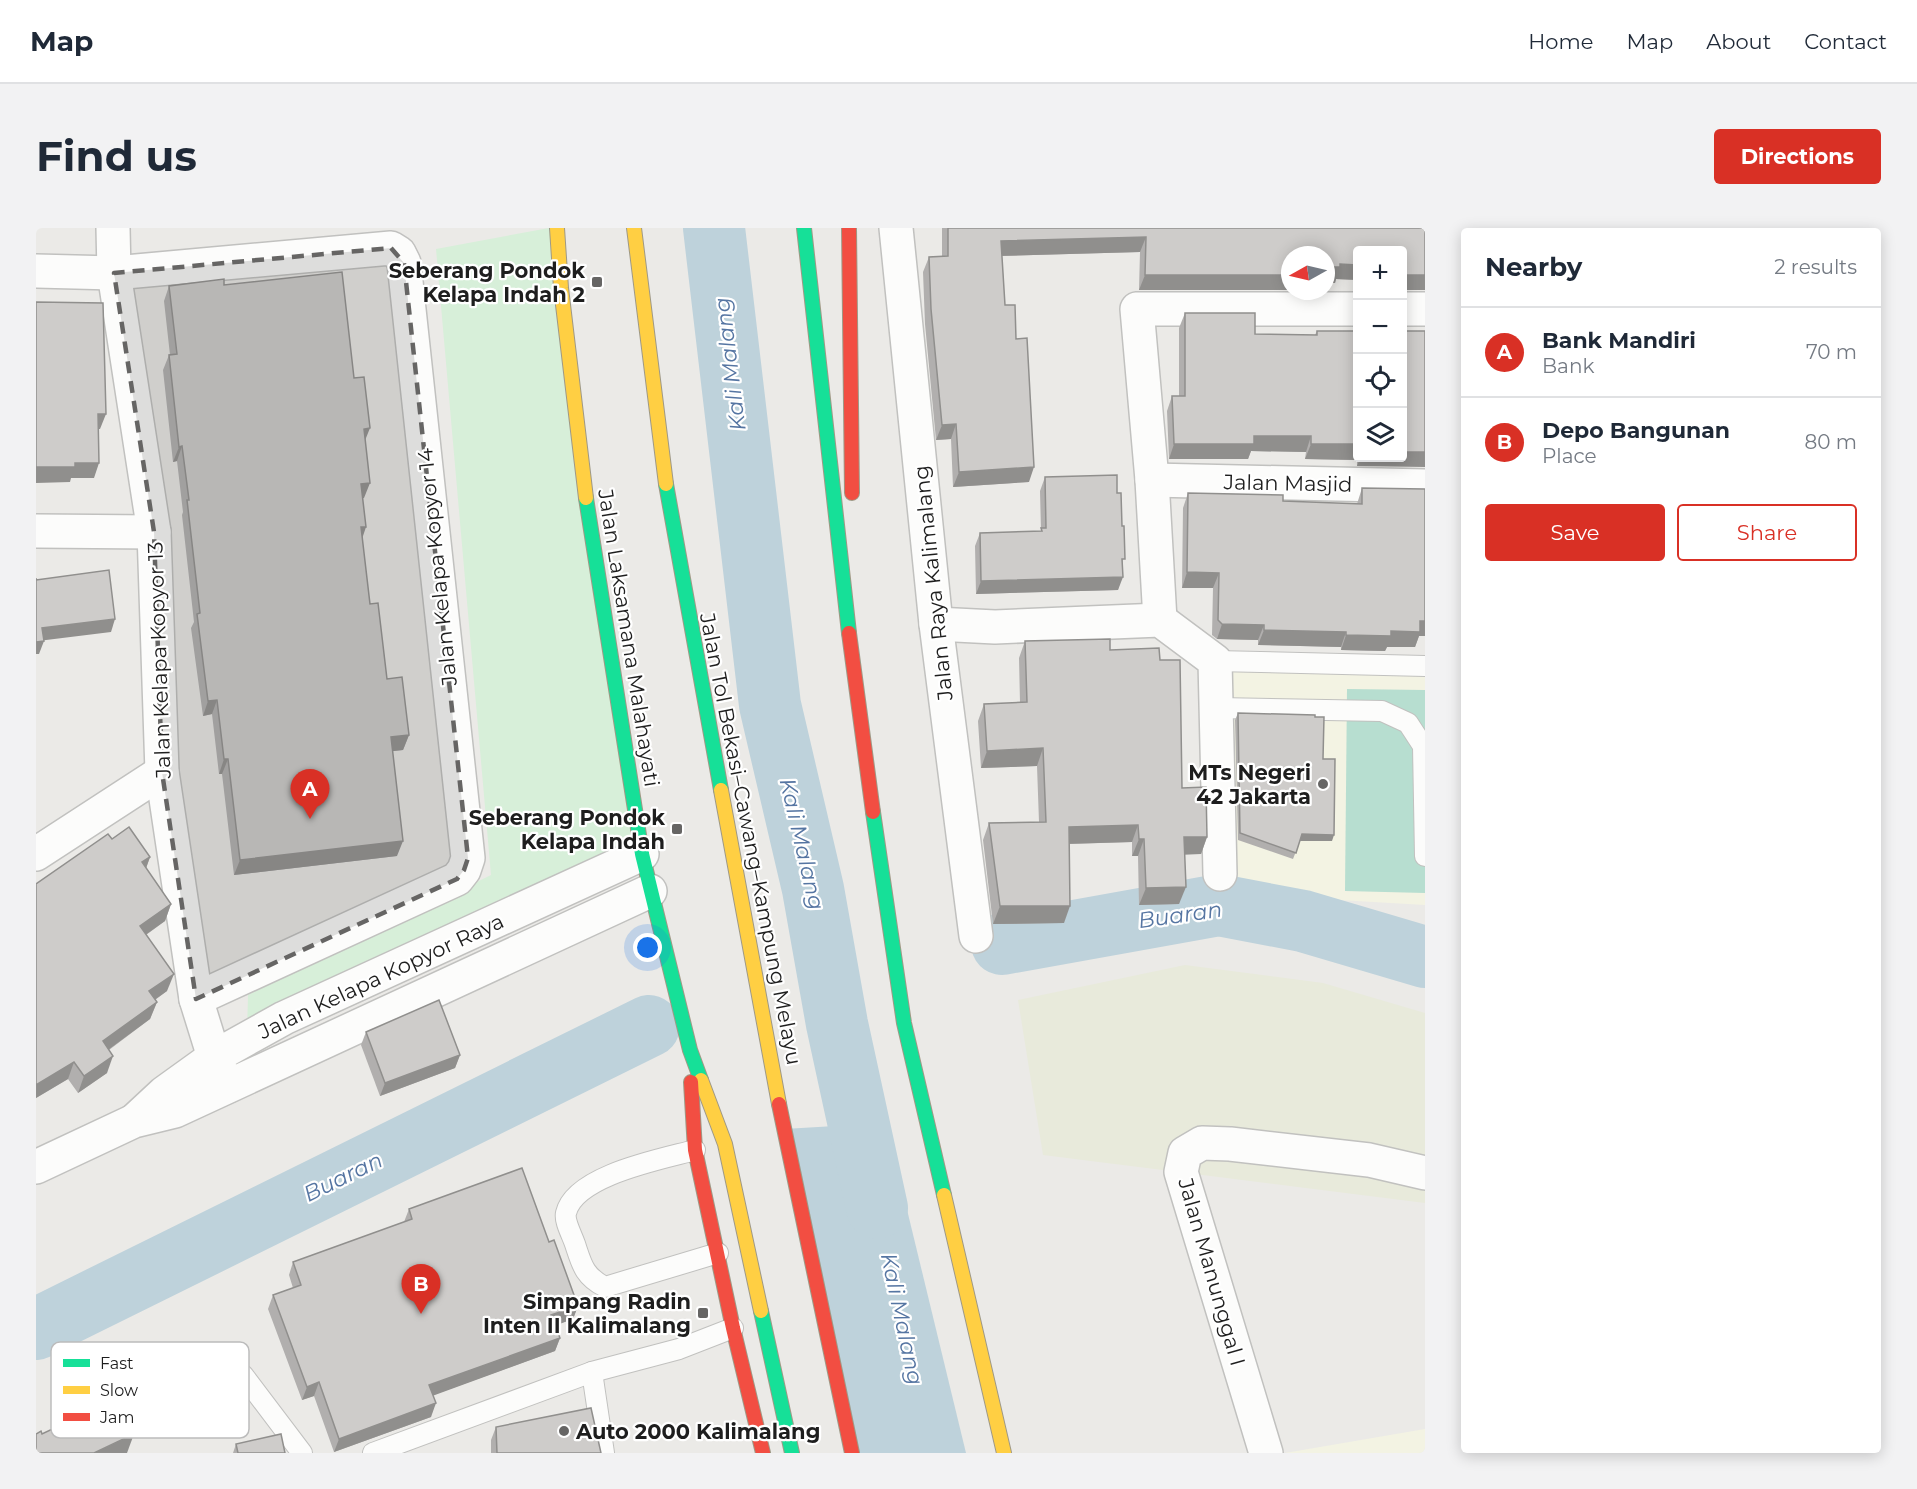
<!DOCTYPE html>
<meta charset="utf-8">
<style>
body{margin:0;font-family:Montserrat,sans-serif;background:#f2f2f3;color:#1f2937}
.controls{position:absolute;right:18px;top:18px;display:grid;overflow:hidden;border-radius:6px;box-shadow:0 3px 15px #0003}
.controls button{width:54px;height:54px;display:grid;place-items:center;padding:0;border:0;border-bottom:2px solid #e0e1e3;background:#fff;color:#1f2937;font:30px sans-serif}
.compass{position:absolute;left:1245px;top:18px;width:54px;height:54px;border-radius:50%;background:#fff;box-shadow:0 3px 15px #0003;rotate:262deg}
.you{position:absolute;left:612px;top:720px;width:21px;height:21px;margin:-15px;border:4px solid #fff;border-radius:50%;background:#1a73e8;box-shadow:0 0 0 9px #1a73e833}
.badge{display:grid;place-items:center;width:39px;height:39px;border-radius:50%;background:#d93025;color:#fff;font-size:20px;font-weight:700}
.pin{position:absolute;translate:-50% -50px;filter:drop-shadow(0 2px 3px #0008)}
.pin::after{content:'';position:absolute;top:32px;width:21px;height:18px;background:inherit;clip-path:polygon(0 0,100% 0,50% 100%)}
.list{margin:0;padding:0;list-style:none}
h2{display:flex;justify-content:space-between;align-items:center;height:78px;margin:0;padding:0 24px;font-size:26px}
h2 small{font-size:20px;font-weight:400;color:#747a83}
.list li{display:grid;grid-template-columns:39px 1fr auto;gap:18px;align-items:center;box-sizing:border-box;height:90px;padding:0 24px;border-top:2px solid #e0e1e3}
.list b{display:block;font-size:22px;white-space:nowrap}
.list p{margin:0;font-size:20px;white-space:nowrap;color:#747a83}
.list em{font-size:20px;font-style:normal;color:#747a83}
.actions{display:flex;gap:12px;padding:18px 24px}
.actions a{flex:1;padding:14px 0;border:2px solid #d93025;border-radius:6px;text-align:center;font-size:21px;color:#d93025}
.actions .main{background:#d93025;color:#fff}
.icon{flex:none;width:33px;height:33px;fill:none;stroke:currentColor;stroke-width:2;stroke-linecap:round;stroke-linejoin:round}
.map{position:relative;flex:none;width:1389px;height:1225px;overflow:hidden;border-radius:6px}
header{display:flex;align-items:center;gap:36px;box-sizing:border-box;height:84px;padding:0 30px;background:#fff;border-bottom:2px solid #e0e1e3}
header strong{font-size:28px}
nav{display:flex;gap:33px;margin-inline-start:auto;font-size:21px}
.intro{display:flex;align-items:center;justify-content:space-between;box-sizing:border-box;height:144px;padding:0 36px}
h1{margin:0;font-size:42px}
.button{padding:15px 27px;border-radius:6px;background:#d93025;color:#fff;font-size:21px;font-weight:700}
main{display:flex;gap:36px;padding:0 36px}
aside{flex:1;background:#fff;border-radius:6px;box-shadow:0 3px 15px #0003}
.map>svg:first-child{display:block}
.education{fill:#f3f3e3}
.farmland{fill:#e8eadb}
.park{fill:#d7efd9}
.pitch{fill:#b7ded0}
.water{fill:#bed2db}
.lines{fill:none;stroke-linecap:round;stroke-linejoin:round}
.river{stroke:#bed2db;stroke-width:62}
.lane-casing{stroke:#c1c1bf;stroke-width:22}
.street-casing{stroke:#c1c1bf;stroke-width:36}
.fast-casing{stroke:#9f9986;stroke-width:16}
.slow-casing{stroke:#9f9986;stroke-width:16}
.jam-casing{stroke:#9f9986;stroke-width:16}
.lane{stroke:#fcfcfb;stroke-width:20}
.street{stroke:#fcfcfb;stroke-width:33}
.fast{stroke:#16e098;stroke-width:14}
.slow{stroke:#ffcf43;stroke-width:14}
.jam{stroke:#f24e42;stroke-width:14}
.wall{fill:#b1afae}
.shaded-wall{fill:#908f8d}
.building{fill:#ceccca;stroke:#908f8d;stroke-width:1.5}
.marked{fill:#666564;fill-opacity:0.2;stroke:#666564;stroke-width:4.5;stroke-dasharray:12 8;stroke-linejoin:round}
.poi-dot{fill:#666564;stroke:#fff;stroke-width:2}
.labels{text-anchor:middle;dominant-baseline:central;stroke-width:4.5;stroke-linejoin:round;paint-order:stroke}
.poi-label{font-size:21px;font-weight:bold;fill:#1e1e1e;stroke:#fff;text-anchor:end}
.street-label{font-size:21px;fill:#1e1e1e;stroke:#fff}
.water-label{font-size:22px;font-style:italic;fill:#5575a2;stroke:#fff}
.key{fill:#fff;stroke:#bcbcbc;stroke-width:1.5}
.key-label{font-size:16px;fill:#1e1e1e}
</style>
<header>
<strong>Map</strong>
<nav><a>Home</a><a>Map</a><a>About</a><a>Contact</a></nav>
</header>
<div class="intro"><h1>Find us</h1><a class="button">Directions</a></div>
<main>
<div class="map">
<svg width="1389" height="1225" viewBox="0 0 1389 1225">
<rect width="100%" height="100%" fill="#ebeae7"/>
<g class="education">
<path d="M1186 437 1389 447V677L1183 665Z"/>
<path d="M1389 1201V1225H1249Z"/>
</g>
<path class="farmland" d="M1149 737 1287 755 1389 785V975L1007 927 982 772Z"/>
<path class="park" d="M513 0 606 626 211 807 212 767 455 647 400 21Z"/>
<path class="pitch" d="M1311 461 1389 462V665L1309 663Z"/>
<path class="water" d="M850 895 930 1225H816L748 901Z"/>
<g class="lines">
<g class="river">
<path d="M678 0 734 477 777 661 801 796 841 980"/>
<path d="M966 716 1183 677 1267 693 1389 729"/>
<path d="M0 1101 613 798"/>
</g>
<defs>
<g id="lane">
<path d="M1179 433 1389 438"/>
<path d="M1181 480 1346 483 1372 495 1387 518 1389 628"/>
<path d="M659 922C626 931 539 947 530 985 528 993 536 1007 539 1016 546 1037 548 1048 569 1059L682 1025"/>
<path d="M556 1144 568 1225"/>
<path d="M207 1147 266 1225"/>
<path d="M337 1225 556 1144 643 1121 697 1100"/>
</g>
<g id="street">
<path d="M77 0 78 45 118 304 126 544 160 771 178 829 192 858"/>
<path d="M860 0 900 396 940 708"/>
<path d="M0 43 78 45 355 20 363 25 368 35 432 630 428 642 421 651 160 771"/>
<path d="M1366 81H1389"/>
<path d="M1116 252 1389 258"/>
<path d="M0 303 118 304"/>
<path d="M1124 392 1116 252 1101 81H1322"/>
<path d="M900 396 959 399 1124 392 1179 433 1184 646"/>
<path d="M0 626 126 544"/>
<path d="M99 892 128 865 178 829 248 790 606 626"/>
<path d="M0 939 98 893 139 883 614 663"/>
<path d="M1230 1225 1145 944 1149 925 1166 915 1194 916 1333 932 1389 945"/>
</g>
<g id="fast">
<path d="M768 0 813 405"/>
<path d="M630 256 685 562"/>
<path d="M550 270 606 626 654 822 665 852"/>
<path d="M837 584 868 795 908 967"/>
<path d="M725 1083 756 1225"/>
</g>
<g id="slow">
<path d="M521 0 525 60 550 270"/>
<path d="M598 0 630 256"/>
<path d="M685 562 743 876"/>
<path d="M665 852 689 916 725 1083"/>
<path d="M908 967 968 1225"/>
</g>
<g id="jam">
<path d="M813 0 816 265"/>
<path d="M813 405 837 584"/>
<path d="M655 854 659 922 697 1100 727 1225"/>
<path d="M743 876 816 1225"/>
</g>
</defs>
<use href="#lane" class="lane-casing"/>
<use href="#street" class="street-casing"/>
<use href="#fast" class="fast-casing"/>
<use href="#slow" class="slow-casing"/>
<use href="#jam" class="jam-casing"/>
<use href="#lane" class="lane"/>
<use href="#street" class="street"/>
<use href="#fast" class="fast"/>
<use href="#slow" class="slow"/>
<use href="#jam" class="jam"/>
</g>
<g class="wall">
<path d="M906 0H1389V62H1366V22H1322V52L1300 51 1299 55 1290 54V27L1254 62H1103L1104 24 966 28 969 77 980 111 993 254 917 259 915 211 900 212 889 96 887 44 893 29 906 28Z"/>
<path d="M188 57 318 150 329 213 328 270H327L326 310 334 376 351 451 373 507 367 522 356 523 361 628 198 647 186 546H183L176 486 167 488 155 400 158 394 146 287 147 284 141 233 137 234 127 142 133 127H134L128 73 133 58Z"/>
<path d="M1149 85 1219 106 1279 107 1281 103 1322 230H1366L1321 238V232L1269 231 1270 224 1215 223 1212 231H1133L1131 183 1136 168H1143V100Z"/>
<path d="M1009 249 1081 265 1087 338 1082 362 940 366 939 318 944 305 1005 303 1004 263Z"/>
<path d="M1326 260 1383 408 1379 419H1351L1349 423 1305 422V419L1222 417V412L1181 411 1176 407 1177 360H1146L1147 280 1152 265 1247 273 1321 276Z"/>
<path d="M989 413 1074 422 1124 432 1146 560 1171 609 1165 626H1149L1143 676 1103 677 1102 628H1096V614L1033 616 1028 695 957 696 947 612 953 595 1003 594 1001 538 945 540 942 493 948 476 984 475 983 430Z"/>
<path d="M1202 485 1287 531 1296 613H1264L1257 631 1202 612 1199 492Z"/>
<path d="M76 611 114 629 110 640 135 676 129 693 110 707 131 763 119 772 121 774 114 791 73 822 71 845 42 865 32 851 0 870V656Z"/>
<path d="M330 804 424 827 419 840 344 868 325 817Z"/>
<path d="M373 981 513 1014 542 1078 537 1091 519 1097 524 1110 519 1123 397 1167 395 1189 298 1224 278 1168 266 1172 232 1081 237 1067 257 1060 253 1047 257 1034 368 994Z"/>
<path d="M460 1199 565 1225H455V1212Z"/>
<path d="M200 1216 249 1225H197Z"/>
</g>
<g class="shaded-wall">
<path d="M1110 9 1104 24 960 28 965 13Z"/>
<path d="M1304 36 1322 37V52L1300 51 1299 55 1290 54V39Z"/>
<path d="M1109 47H1254V62H1103Z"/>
<path d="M1371 47H1389V62H1366V48Z"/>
<path d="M62 186H70L64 201H56Z"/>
<path d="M920 196 915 211 900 212 906 197Z"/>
<path d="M334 200 328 215V201Z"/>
<path d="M1218 208H1275L1270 224 1215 223 1212 231H1133L1138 216Z"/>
<path d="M1275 216H1322V230L1321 232 1269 231Z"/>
<path d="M146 218 141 233 137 234 143 219Z"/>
<path d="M1366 224H1389V239L1321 238 1324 230H1366Z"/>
<path d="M39 235H63L58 250H35L34 254 0 255V239Z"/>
<path d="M998 239 993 254 917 259 923 244Z"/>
<path d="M334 255 328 270 320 271 325 256Z"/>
<path d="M325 299H330L325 314Z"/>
<path d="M1151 344 1183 345 1177 360H1146Z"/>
<path d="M1087 349 1082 362 940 366 945 353Z"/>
<path d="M79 391 75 404 2 413 6 400Z"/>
<path d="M1384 393H1389V408H1383L1379 419H1351L1349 423 1305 422 1310 407Z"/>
<path d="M1186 396 1228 397 1222 412 1181 411Z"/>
<path d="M1228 402 1310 404 1305 419 1222 417Z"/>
<path d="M8 413 3 426H0V414Z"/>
<path d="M181 472 176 486 167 488 172 473Z"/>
<path d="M373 507 367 522 349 524 355 509Z"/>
<path d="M1007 520 1001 538 945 540 951 523Z"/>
<path d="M188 531H192L186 546H183Z"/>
<path d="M1102 597 1096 614 1027 616 1033 599Z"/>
<path d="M1266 606 1298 607 1296 613H1263Z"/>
<path d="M1148 609H1171L1165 626 1142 627Z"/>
<path d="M1103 611H1108L1102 628H1096Z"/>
<path d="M367 613 361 628 198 647 204 632Z"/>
<path d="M114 629 108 646 106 634Z"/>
<path d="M1150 659 1143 676 1103 677 1110 660Z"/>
<path d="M135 676 129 693 98 715 104 698Z"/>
<path d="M964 678H1034L1028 695 957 696Z"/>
<path d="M138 746 131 763 107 780 113 763Z"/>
<path d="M121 774 114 791 61 830 67 813Z"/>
<path d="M424 827 419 840 344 868 349 855Z"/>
<path d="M77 828 71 845 42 865 48 848Z"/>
<path d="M38 834 32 851 0 870V857Z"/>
<path d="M542 1078 537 1091 510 1101 515 1087Z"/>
<path d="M524 1110 519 1123 388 1171 393 1157Z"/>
<path d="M283 1154 278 1168 266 1172 271 1159Z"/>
<path d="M400 1175 395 1189 298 1224 303 1211Z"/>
<path d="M98 1206 91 1225H58Z"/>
</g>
<g class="building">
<path d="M912 0H1389V47H1371L1366 48V22H1322V37L1304 36V39H1290V27H1254V47H1109L1110 9 965 13 969 77H979L980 111 991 110 998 239 923 244 920 196 906 197 895 81 893 29 912 28Z"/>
<path d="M306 44 318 150 328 149 334 200 328 201 334 255 325 256 330 299H325L334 376 342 375 351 451 366 449 373 507 355 509 367 613 204 632 192 531H188L181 472 172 473 161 386 164 385 151 272H153L146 218 143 219 133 127 141 126 133 58 188 51V57Z"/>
<path d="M0 74 67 75 70 186H62L63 235H39V239H0Z"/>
<path d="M1149 85H1219V106L1281 107V103H1322V216H1275V208H1218V216H1138L1136 168H1149Z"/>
<rect x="1366" y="103" width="23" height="121"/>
<path d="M1081 247V265H1085L1086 298H1088L1089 331H1086L1087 349 945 353 944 305 1006 303 1005 300H1010L1009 249Z"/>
<path d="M1326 260 1389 261V393H1384V404L1355 403V408L1310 407V404L1228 402V397L1186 396 1182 392 1183 345 1151 344 1152 265 1247 267V273L1326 276Z"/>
<path d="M73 342 79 391 6 400 8 413 0 414V350V352Z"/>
<path d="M1074 411V422L1123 420 1124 432H1144L1146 560 1170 559 1171 609H1148L1150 659 1110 660 1108 611H1103L1102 597 1033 599 1034 678H964L953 595 1010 594 1007 520 951 523 948 476 991 474 989 413Z"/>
<path d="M1202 485 1279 487V489H1288L1287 531H1299L1298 607 1266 606 1260 625 1204 605Z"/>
<path d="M93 599 114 629 106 634 135 676 104 698 138 746 113 763 121 774 67 813 77 828 48 848 38 834 0 857V656L72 606 76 611Z"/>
<path d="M403 772 424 827 349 855 330 804Z"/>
<path d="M486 940 513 1014 518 1012 542 1078 515 1087 524 1110 393 1157 400 1175 303 1211 283 1154 271 1159 237 1067 265 1057 257 1034 376 991 373 981Z"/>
<path d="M82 1170 98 1206 58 1225H0V1206L5 1203 6 1206Z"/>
<path d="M555 1180 565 1225H461L460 1199Z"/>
<path d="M245 1206 249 1225H202L200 1216Z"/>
</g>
<path class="marked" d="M355 20 368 35 432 630 428 642 421 651 160 771 126 544 118 304 78 45Z"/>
<g class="poi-dot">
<rect x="555" y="48" width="12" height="12" rx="3"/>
<circle cx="1287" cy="556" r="6"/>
<rect x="635" y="595" width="12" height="12" rx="3"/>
<rect x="661" y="1079" width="12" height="12" rx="3"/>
<circle cx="528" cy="1203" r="6"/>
</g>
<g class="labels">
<g class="poi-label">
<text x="549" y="42">Seberang Pondok<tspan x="549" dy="24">Kelapa Indah 2</tspan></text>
<text x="1275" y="544">MTs Negeri<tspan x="1275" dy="24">42 Jakarta</tspan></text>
<text x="629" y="589">Seberang Pondok<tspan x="629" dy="24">Kelapa Indah</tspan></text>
<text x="655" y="1073">Simpang Radin<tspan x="655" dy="24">Inten II Kalimalang</tspan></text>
<text x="540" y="1203" text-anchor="start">Auto 2000 Kalimalang</text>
</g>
<g class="street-label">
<text transform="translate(1252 255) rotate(1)">Jalan Masjid</text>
<text transform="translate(401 339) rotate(-96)">Jalan Kelapa Kopyor 14</text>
<text transform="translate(897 355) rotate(-96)">Jalan Raya Kalimalang</text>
<text transform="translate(593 410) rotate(81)">Jalan Laksamana Malahayati</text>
<text transform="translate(123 432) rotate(-92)">Jalan Kelapa Kopyor 13</text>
<text transform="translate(715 611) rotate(79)">Jalan Tol Bekasi–Cawang–Kampung Melayu</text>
<text transform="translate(345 748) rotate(-25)">Jalan Kelapa Kopyor Raya</text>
<text transform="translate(1176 1044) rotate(74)">Jalan Manunggal I</text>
</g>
<g class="water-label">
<text transform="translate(694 136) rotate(-97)">Kali Malang</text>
<text transform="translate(766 616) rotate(77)">Kali Malang</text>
<text transform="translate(1144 687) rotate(-8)">Buaran</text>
<text transform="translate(307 949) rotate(-26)">Buaran</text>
<text transform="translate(866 1091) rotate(78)">Kali Malang</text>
</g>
</g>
<rect x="15" y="1114" width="198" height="96" rx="9" class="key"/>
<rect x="27" y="1131" width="27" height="8" fill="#16e098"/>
<rect x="27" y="1158" width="27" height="8" fill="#ffcf43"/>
<rect x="27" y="1185" width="27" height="8" fill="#f24e42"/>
<g class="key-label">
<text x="64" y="1141">Fast</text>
<text x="64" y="1168">Slow</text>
<text x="64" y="1195">Jam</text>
</g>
</svg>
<div class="controls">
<button>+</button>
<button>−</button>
<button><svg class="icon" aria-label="locate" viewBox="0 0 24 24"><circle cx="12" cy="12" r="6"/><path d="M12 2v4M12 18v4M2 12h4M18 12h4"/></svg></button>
<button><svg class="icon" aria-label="layers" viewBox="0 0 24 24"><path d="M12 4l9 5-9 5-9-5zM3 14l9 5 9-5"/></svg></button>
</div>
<svg class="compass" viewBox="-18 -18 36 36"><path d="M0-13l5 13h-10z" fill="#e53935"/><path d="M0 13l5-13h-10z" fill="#747a83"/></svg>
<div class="you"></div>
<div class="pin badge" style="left:274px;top:591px">A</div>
<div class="pin badge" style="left:385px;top:1086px">B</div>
</div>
<aside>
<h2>Nearby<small>2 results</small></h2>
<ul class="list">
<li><span class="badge">A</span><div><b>Bank Mandiri</b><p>Bank</p></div><em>70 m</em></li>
<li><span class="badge">B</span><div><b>Depo Bangunan</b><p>Place</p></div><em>80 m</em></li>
</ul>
<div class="actions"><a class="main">Save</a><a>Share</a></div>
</aside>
</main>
